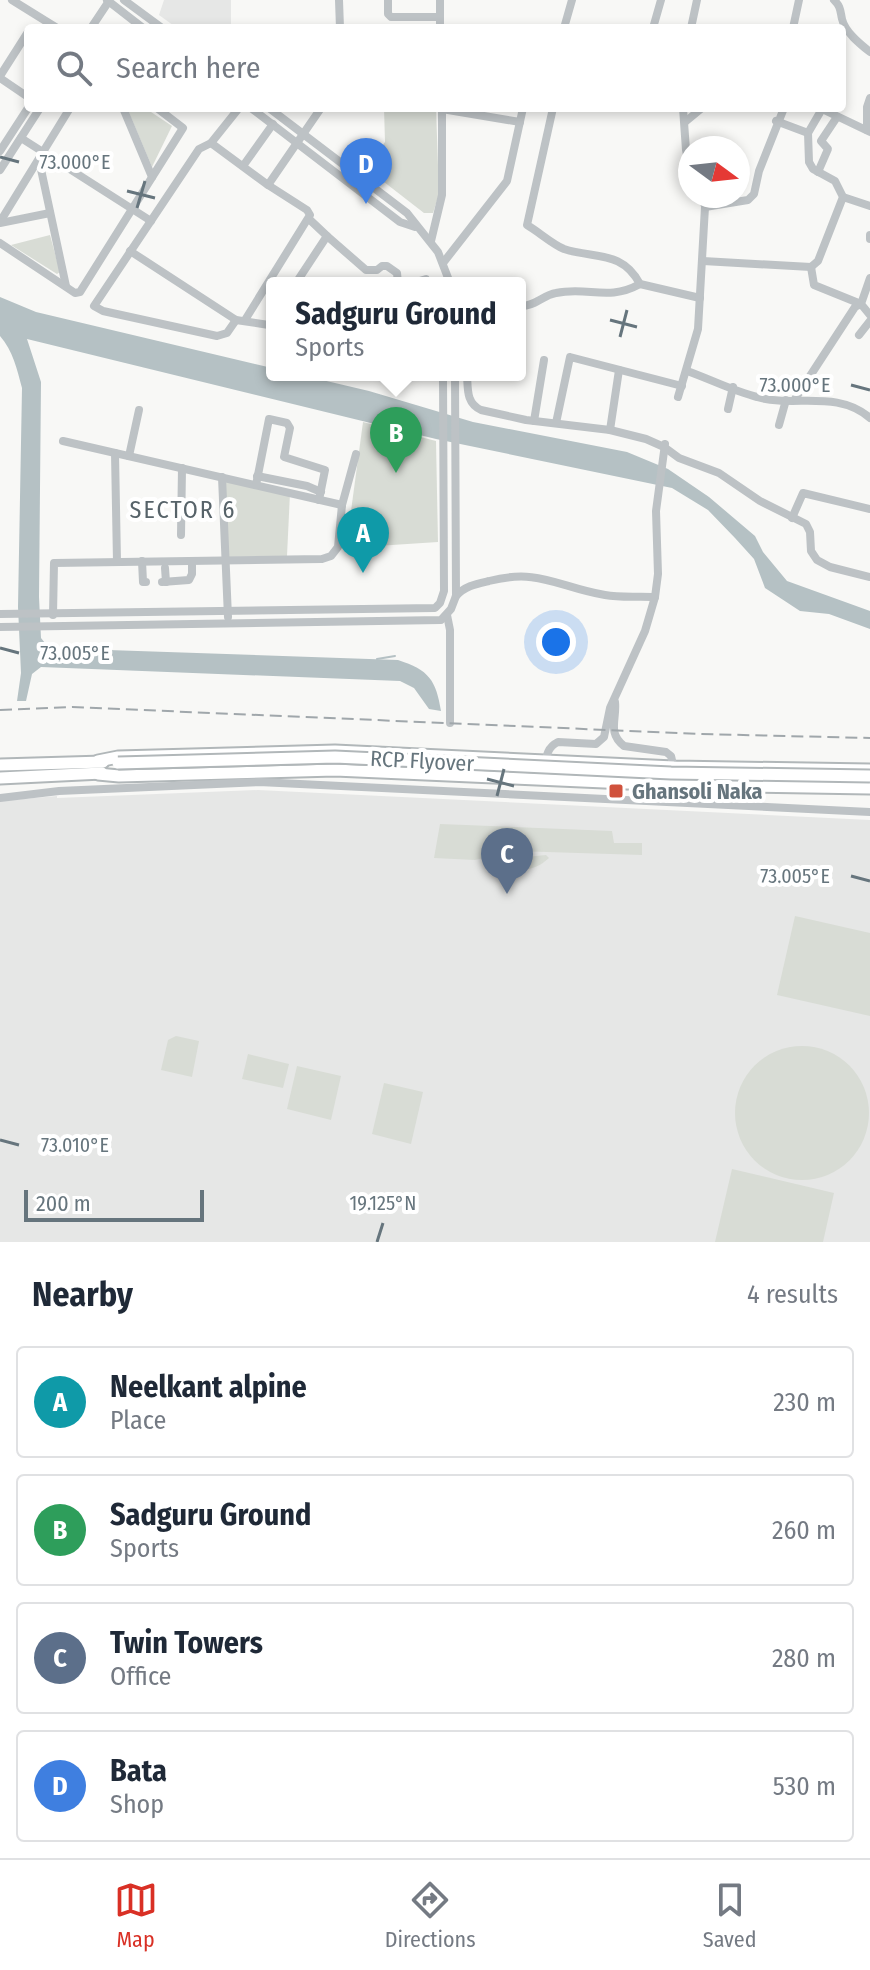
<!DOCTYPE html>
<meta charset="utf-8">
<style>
body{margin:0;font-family:"Fira Sans Condensed",sans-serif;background:#f6f6f7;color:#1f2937}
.compass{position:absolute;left:678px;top:136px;width:72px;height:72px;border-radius:50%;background:#fff;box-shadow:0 4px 12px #0003;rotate:105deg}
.scale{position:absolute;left:24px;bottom:20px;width:180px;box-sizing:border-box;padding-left:8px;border:4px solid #66757d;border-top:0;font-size:22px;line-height:28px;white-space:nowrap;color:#66757d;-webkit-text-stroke:6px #fff;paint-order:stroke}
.you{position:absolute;left:556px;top:642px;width:28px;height:28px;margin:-20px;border:6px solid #fff;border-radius:50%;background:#1a73e8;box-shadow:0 0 0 12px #1a73e833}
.badge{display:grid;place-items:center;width:52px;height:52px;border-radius:50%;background:#d93025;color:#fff;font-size:26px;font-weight:700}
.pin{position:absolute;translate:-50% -66px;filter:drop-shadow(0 2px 4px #0008)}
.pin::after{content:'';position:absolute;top:42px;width:28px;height:24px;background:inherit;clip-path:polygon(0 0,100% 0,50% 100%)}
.popup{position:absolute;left:266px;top:277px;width:260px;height:104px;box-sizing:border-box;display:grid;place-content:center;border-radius:8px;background:#fff;filter:drop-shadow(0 2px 6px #0005);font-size:26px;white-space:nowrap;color:#747a83}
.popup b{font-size:30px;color:#1f2937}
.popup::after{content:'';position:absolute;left:50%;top:100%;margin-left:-16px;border:16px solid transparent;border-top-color:#fff}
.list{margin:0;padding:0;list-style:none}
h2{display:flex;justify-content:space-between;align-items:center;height:104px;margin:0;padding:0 32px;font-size:34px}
h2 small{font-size:26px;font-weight:400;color:#747a83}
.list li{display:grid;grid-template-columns:52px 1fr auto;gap:24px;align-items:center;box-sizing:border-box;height:112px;margin:0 16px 16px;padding:0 16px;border:2px solid #e0e1e3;border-radius:8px}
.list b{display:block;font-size:30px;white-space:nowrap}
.list p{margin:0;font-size:26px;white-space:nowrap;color:#747a83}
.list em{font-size:26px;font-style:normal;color:#747a83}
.icon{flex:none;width:44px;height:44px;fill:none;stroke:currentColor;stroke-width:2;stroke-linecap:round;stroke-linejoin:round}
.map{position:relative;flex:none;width:870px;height:1242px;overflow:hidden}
.search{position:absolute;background:#fff;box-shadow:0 4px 12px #0003;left:24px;right:24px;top:24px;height:88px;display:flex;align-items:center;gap:20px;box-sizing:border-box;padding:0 28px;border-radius:8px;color:#747a83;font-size:30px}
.sheet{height:616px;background:#fff}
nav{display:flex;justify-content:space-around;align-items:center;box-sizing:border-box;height:112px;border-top:2px solid #e0e1e3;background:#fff;font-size:22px;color:#747a83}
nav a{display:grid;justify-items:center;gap:4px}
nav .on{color:#d93025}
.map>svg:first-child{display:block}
.built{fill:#e6e7e6}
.green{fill:#d8dcd5}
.water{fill:#b5c1c4}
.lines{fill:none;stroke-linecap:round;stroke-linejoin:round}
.stream{stroke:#b5c1c4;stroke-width:2}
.major-casing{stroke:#b1b7b9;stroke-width:15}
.minor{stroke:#bdc2c5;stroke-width:8}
.major{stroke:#fff;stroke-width:11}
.rail{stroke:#a0a7ab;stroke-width:2;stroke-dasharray:12 6;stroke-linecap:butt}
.major-bridge-casing{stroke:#b1b7b9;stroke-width:15;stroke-linecap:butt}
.major-bridge{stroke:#fff;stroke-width:11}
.ticks{fill:none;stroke:#66757d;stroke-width:3}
.poi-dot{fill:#d0523d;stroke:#fff;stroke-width:3}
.labels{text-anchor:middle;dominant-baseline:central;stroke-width:8;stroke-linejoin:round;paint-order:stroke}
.street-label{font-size:22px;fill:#66757d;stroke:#fff}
.poi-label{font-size:22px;font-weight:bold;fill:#66757d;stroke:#fff;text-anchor:start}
.neighbourhood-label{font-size:24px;letter-spacing:2px;fill:#576369;stroke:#fff}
.ticks-label{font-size:20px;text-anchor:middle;fill:#66757d;stroke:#fff;stroke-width:8;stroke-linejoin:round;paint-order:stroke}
</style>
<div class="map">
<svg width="870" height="1242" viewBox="0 0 870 1242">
<rect width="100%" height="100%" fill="#f8f8f6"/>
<g class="built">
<path d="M164 0H231V28H177L159 15Z"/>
<path d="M258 790 870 820V1242H0V801L57 796V798Z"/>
</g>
<g class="green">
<path d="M127 108H145L172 126 152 167Z"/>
<path d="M384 108H436L439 194 433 213H424L366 168 385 142Z"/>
<path d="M50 235 60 272 57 274 11 245Z"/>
<path d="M363 422 436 441 438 542 346 548Z"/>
<path d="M225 478 290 493 287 556 228 557Z"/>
<path d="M440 824 612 831 614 843H642V855L515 851 475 860 434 858Z"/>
<path d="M546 855 549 858C535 871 518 874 503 862L505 859Z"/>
<path d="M795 916 870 933V1016L777 995Z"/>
<path d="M176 1036 199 1041 192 1077 161 1070 168 1040Z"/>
<circle cx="802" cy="1113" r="67"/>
<path d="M248 1054 289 1064 283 1088 242 1079Z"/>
<path d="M297 1066 341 1076 331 1120 287 1109Z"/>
<path d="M384 1083 423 1092 411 1144 372 1134Z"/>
<path d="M732 1169 834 1193 823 1242H715Z"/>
</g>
<path class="water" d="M0 297 36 312 272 368V375H301L369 391 473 422 627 452 668 469 709 497 755 536 763 552 787 581 870 611V629L829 614 800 611 765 588 754 559 735 538 708 510 672 488 436 439 27 339 41 382 39 597 41 638 49 648 398 660C429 670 436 680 441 711L429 709 414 688 400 681 41 667 32 674 26 701H17L21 673 18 607 22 388C17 369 13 351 0 336Z"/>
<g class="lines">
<path class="stream" d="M377 659 395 656"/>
<defs>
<g id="major">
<path d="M98 761 118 757 335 751 674 767 870 770"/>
<path d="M0 765 103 762"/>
<path d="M98 774 119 776 335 770 672 785 870 788"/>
<path d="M0 778 102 773"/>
</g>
</defs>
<use href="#major" class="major-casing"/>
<g class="minor">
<path d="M12 0 57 28"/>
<path d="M107 0 143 28"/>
<path d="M124 0 162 28"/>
<path d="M339 0 340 28"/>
<path d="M388 0V14L391 17H440"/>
<path d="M440 0V28"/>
<path d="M834 0C841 7 840 10 842 19 845 32 860 44 870 52"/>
<path d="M91 28 109 1"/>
<path d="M564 28 572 0"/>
<path d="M653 28 661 0"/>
<path d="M691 28 697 0"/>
<path d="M793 28 799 0"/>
<path d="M0 76 28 32"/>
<path d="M0 78 28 97"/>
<path d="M123 108 152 177"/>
<path d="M251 108 400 222 415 227"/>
<path d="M269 108 407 213 438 252 450 283"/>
<path d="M553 108 527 225C539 232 552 244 564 249 595 259 622 250 640 284L700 298"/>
<path d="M683 108 686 150 690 169"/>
<path d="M820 108 870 132"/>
<path d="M442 109 520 122"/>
<path d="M776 121 808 133"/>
<path d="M685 122 702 108"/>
<path d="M867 130V107L870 98"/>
<path d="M21 138 151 221"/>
<path d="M211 143 268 185 307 210 310 215 245 320"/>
<path d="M0 151 28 108"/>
<path d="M39 160 66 286"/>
<path d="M243 166 273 124"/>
<path d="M0 170 40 108"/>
<path d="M818 172 828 149 821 141 837 117"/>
<path d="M268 185 321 108"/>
<path d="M843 197 870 206"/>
<path d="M705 207 748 200 754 194 759 171 784 108"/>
<path d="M0 222 70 108"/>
<path d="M0 223 50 213"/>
<path d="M870 235V239"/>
<path d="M327 236 366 270H377L382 266H387L397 273 398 283"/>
<path d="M431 241 442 195V108"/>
<path d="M0 243 75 293 80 292 183 128 157 108"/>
<path d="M130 251 236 320 269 325"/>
<path d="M703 261 811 267 818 261 843 197 835 181 813 169 809 162 808 133 822 109"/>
<path d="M443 263 507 181 523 108"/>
<path d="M870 278 861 304 870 315"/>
<path d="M296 283 327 236 309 219"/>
<path d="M413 283 426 279"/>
<path d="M520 306C534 307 543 295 556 293 589 286 607 302 640 284"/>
<path d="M236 320 227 333 217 336 103 311 94 306 199 149 211 143 239 108"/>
<path d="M859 335 870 321"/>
<path d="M687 371C710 379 733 391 757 397 793 408 837 389 870 418"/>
<path d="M467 375C468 389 466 403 481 410L526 420 610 430 646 439 664 447 679 458 719 473 760 501 806 524 810 532 811 551 817 560 830 567 870 577"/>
<path d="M678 397 698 329 705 207 703 196"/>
<path d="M795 399 855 307 861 304 814 285 811 267"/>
<path d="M728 409 733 387"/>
<path d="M534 421 544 360"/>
<path d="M556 423 570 357 682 386"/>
<path d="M779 425 786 400"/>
<path d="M610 430 619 370"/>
<path d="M63 441 342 505"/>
<path d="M115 453 117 562"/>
<path d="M129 456 139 410"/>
<path d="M257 476 307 486 321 492"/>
<path d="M222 477 228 617"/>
<path d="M256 485 269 419 287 423 290 428 284 457 325 470 319 500"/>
<path d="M792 518 803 493 870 509"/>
<path d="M181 535 182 468"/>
<path d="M142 561 143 582H146"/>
<path d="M165 568 166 582"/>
<path d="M162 582 189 580 192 574V561"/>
<path d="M456 596C465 586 476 584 489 581 539 568 558 587 605 595 621 598 638 596 655 597"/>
<path d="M0 614 435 608 440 603 444 591 443 375"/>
<path d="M53 615 54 563 322 559 331 556 338 547 342 505 356 454"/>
<path d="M447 615 450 630V723"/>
<path d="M0 627 441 620 451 609 456 596 455 375"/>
<path d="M615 702C617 719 607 733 624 746L666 752 671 756 674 769"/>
<path d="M546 765C546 755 548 747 558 742L596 744 604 737 610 708 645 631 655 597 658 574 656 511 665 444"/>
<path d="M0 798 59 791 259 782 870 812"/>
</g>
<use href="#major" class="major"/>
<path class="rail" d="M0 710 72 707 701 734 870 738"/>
<defs>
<path id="major-bridge" d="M118 763 335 757 671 773 870 776"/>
</defs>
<use href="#major-bridge" class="major-bridge-casing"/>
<use href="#major-bridge" class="major-bridge"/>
</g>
<path class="ticks" d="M0 157 19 162M127 191 155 198M137 208 145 181M610 320 637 327M620 337 627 310M851 385 870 390M0 648 19 653M487 779 514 786M497 796 504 769M851 876 870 881M0 1140 19 1145M377 1242 383 1223"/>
<rect class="poi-dot" x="608" y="783" width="16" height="16" rx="4"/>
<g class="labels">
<g class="street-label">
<text transform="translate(422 761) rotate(3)">RCP Flyover</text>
</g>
<g class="poi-label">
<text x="632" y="791">Ghansoli Naka</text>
</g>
<g class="neighbourhood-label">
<text x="183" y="510">SECTOR 6</text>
</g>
</g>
<g class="ticks-label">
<text x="75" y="169">73.000°E</text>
<text x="795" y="392">73.000°E</text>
<text x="75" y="660">73.005°E</text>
<text x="795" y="883">73.005°E</text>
<text x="75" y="1152">73.010°E</text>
<text x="383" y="1210">19.125°N</text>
</g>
</svg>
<svg class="compass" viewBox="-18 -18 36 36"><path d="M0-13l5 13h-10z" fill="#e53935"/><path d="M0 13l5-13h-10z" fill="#747a83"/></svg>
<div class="scale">200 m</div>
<div class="you"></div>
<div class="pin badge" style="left:363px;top:573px;background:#0f9aa8">A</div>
<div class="pin badge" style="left:396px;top:473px;background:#2e9e5b">B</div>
<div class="popup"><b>Sadguru Ground</b>Sports</div>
<div class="pin badge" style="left:507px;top:894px;background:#5c6f8a">C</div>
<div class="pin badge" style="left:366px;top:204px;background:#3f7fe0">D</div>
<div class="search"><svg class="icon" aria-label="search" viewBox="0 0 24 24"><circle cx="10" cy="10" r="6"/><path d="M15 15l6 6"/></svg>Search here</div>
</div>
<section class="sheet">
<h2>Nearby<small>4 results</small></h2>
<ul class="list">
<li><span class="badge" style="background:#0f9aa8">A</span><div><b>Neelkant alpine</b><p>Place</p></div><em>230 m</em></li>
<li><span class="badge" style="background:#2e9e5b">B</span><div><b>Sadguru Ground</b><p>Sports</p></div><em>260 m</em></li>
<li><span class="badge" style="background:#5c6f8a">C</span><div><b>Twin Towers</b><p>Office</p></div><em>280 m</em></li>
<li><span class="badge" style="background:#3f7fe0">D</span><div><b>Bata</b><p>Shop</p></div><em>530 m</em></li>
</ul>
</section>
<nav>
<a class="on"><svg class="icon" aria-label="map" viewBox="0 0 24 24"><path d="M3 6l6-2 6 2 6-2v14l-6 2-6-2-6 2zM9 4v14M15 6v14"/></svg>Map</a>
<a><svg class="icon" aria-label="directions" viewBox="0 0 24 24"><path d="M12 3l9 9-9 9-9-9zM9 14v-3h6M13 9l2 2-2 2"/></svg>Directions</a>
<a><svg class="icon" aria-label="saved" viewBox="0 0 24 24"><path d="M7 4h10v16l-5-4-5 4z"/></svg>Saved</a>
</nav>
